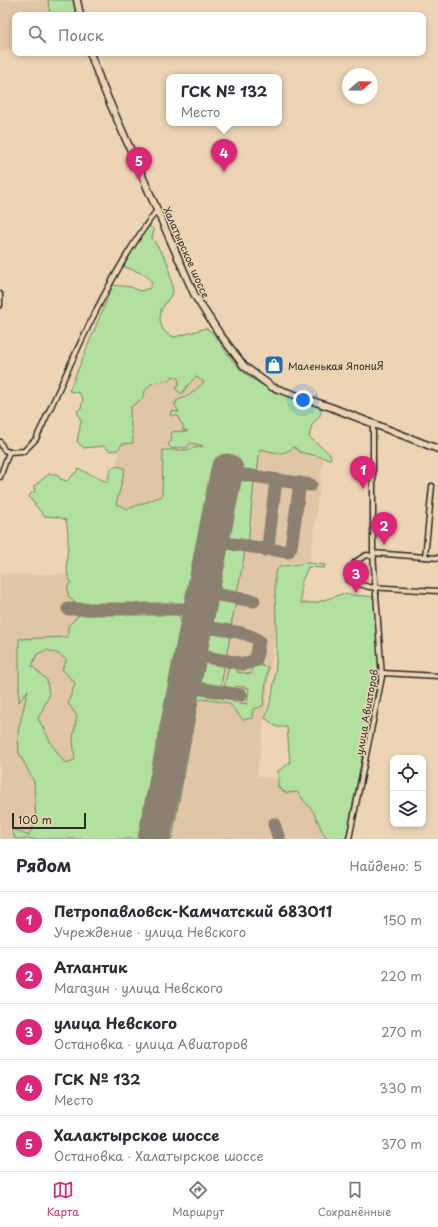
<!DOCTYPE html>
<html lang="ru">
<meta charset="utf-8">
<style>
body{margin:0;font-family:"Playpen Sans",sans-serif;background:#f2f2f3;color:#2b2b33}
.controls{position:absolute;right:12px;bottom:12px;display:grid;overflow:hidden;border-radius:8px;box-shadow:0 2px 6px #0003}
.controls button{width:36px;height:36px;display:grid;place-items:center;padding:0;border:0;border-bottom:1px solid #e1e1e2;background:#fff;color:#2b2b33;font:20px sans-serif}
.compass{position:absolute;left:342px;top:68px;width:36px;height:36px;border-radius:50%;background:#fff;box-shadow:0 2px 6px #0003;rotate:70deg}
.scale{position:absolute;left:12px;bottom:10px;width:74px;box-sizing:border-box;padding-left:4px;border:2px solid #2b2b2b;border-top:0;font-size:11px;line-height:14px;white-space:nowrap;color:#2b2b2b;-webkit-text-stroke:3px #edd4b5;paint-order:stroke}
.you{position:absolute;left:303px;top:400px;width:14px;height:14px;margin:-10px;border:3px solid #fff;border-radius:50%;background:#1a73e8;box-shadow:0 0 0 6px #1a73e833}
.badge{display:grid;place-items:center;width:26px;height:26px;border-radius:50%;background:#db2777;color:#fff;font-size:13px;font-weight:700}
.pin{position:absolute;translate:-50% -33px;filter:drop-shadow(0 1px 2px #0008)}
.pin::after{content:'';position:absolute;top:21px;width:14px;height:12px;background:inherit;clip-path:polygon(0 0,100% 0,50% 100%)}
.popup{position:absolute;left:166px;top:74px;width:116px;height:52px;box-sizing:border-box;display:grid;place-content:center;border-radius:8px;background:#fff;filter:drop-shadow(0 1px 3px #0005);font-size:13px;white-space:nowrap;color:#7c7c81}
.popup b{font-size:15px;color:#2b2b33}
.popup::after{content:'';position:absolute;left:50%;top:100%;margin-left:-8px;border:8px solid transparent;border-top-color:#fff}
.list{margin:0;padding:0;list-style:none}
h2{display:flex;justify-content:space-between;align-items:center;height:52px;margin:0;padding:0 16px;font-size:17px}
h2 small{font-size:13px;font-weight:400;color:#7c7c81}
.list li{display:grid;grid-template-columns:26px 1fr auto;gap:12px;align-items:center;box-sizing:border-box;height:56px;padding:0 16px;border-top:1px solid #e1e1e2}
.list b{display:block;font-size:15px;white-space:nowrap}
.list p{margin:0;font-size:13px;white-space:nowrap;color:#7c7c81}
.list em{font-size:13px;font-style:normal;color:#7c7c81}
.icon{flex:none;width:22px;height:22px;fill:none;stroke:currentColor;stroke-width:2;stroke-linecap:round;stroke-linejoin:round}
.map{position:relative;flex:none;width:438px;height:839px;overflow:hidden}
.search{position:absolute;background:#fff;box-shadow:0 2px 6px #0003;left:12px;right:12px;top:12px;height:44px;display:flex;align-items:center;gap:10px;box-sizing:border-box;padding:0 14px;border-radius:8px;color:#7c7c81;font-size:15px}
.sheet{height:332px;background:#fff}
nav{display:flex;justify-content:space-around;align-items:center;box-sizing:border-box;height:56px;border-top:1px solid #e1e1e2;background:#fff;font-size:11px;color:#7c7c81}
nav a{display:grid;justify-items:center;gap:2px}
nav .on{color:#db2777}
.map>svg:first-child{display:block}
.built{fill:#e0c5a6}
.green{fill:#b2e09f;stroke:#6e8665;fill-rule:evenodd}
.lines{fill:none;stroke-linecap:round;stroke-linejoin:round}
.taxiway{stroke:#8c8070;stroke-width:13}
.runway{stroke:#8c8070;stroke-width:33}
.street-casing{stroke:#2b2b2b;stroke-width:7}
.secondary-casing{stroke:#2b2b2b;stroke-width:9}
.street{stroke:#edd4b5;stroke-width:4}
.secondary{stroke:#edd4b5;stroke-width:6}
.labels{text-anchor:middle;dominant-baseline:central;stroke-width:3;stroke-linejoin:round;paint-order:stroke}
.street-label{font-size:10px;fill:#2b2b2b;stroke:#edd4b5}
.poi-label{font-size:10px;fill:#2b2b2b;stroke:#edd4b5;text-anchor:start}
</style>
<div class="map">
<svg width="438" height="839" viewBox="0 0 438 839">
<rect width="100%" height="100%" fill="#edd4b5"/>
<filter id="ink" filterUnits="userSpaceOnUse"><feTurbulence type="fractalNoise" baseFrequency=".025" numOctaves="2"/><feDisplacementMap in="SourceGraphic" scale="8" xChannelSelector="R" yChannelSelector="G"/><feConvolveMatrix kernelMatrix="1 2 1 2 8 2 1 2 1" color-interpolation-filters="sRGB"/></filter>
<g filter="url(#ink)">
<g class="built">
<path d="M0 0H48L50 15H15V50L0 52Z"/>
<path d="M141 353 254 386 306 440 305 455 323 459 310 563 284 562 257 776 350 792 341 839H0V574H106L105 518Z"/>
</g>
<g class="green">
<path d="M48 0H74L77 15H50Z"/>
<path d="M150 226 154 230 152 238 167 261 172 284 173 292 161 310 160 320 162 328 167 334 175 337 206 328C219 336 226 355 237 366 262 391 288 395 320 407L321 414 312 425 309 437 330 454 331 458 329 459 300 452 294 447C281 457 275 452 260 449L257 474 216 467 190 601 180 606H78L68 596V586L71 582C63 571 69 550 68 537 68 531 67 526 66 520L58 517 44 516 29 497 31 493 35 492 34 486 49 474H57L60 479 67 481 79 469 107 482 111 468 119 466 125 469 116 504 128 509 162 496 163 450H186L203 446 191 443 186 448 181 447 172 449 168 444 172 440 171 432 188 431 182 429 184 427 179 420V417L176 415 172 416 170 414 171 411 179 412 174 404 177 403 176 401 190 395 204 382 196 377 187 386 182 394 176 389 179 383 178 378 173 376 170 380 152 383 145 391 142 399 131 407C128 423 133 429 133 443L122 444 118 450 110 451 104 446 84 448 77 442 81 421 77 411 81 408 83 399 79 393 69 391 113 285 131 287 140 291 150 288 152 283 146 275 123 266 141 236Z"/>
<path d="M237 477 254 481 248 545 225 540Z"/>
<path d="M223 548 245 552 237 593 215 589Z"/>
<path d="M309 563 325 565 324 568 308 567 301 583V603H315L342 594 376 597 379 673 346 839H328L324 835 313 811 297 792 286 793 278 787V771L290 763 287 727H277L265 718C283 673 274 620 275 572L281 566Z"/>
<path d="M213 598 236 602 230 629 208 624Z"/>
<path d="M173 613 179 616 183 625 142 839H15L12 828 28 836 36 822 34 782 19 753 18 731 28 690 19 702V639L68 637V626L79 615ZM47 650 58 654 67 660 62 669 75 683 68 703 77 716 73 738 75 760 65 763 52 745 38 718 49 696 47 680 32 666 37 654Z"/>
<path d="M206 631 230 636 226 658 202 653Z"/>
<path d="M201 659 225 664 220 690 195 685Z"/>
<path d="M229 665 238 666 237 672 251 674 253 665 268 667 263 706 253 709 252 718 243 720 229 703 202 699 198 701 172 839H166L194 691 229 696 234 702 247 704 249 688 236 686 235 691 224 689Z"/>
</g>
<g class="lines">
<g class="taxiway">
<path d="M226 472 311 485"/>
<path d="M212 541 288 552 291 547 300 483"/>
<path d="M264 550 268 546 276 480"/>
<path d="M202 592 254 601"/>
<path d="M68 609H199"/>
<path d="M190 654 244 664 256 660 259 641C248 630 211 629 195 626"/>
<path d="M183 686 241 695"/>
<path d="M274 824 279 839"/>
</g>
<path class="runway" d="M154 839 227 470"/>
<defs>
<g id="street">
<path d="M0 294V305"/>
<path d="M0 442 4 450 9 452"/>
<path d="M0 477 9 452 24 451 36 439C73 361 105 279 157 210"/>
<path d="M373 553 438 558"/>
<path d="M374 557 367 555C354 561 349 566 349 581L369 587 438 591"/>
<path d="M425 557 432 486"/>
<path d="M383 673 438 676"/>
<path d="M349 839 382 677 373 553V424"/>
</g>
<g id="secondary">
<path d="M77 0 80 15"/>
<path d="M90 53 102 85 195 296 219 333 244 366 272 387 333 408 438 449"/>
</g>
</defs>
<use href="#street" class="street-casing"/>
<use href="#secondary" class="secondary-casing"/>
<use href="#street" class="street"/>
<use href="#secondary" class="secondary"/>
</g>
</g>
<defs>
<symbol id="shop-square" viewBox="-11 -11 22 22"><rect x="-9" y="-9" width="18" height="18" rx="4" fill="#1f6fb2" stroke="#edd4b5"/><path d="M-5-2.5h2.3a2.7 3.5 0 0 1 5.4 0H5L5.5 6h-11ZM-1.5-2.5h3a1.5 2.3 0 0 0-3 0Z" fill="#fff"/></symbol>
</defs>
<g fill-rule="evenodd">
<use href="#shop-square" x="263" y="354" width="22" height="22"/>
</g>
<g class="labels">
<g class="street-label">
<text transform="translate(187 252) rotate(66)">Халатырское шоссе</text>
<text transform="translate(366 712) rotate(-80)">улица Авиаторов</text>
</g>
<g class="poi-label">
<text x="288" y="365">Маленькая ЯпониЯ</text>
</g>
</g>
</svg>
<div class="controls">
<button><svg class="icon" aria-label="locate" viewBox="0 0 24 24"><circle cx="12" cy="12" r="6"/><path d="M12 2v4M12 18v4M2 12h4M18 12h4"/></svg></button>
<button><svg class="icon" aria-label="layers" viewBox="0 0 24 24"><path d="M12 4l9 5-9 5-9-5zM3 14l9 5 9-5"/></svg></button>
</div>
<svg class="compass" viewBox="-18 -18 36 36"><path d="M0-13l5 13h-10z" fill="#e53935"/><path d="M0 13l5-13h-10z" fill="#7c7c81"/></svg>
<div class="scale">100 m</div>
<div class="you"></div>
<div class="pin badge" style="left:363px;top:489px">1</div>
<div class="pin badge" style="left:384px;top:545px">2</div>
<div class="pin badge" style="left:356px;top:593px">3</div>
<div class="pin badge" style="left:224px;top:172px">4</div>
<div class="popup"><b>ГСК № 132</b>Место</div>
<div class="pin badge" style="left:139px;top:180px">5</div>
<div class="search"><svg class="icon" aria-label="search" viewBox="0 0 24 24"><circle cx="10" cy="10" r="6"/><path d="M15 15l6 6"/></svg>Поиск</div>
</div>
<section class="sheet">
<h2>Рядом<small>Найдено: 5</small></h2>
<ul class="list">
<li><span class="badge">1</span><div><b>Петропавловск-Камчатский 683011</b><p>Учреждение · улица Невского</p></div><em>150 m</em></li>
<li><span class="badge">2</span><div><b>Атлантик</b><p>Магазин · улица Невского</p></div><em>220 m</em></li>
<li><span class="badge">3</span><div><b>улица Невского</b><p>Остановка · улица Авиаторов</p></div><em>270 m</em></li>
<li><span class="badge">4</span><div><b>ГСК № 132</b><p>Место</p></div><em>330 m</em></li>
<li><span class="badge">5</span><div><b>Халактырское шоссе</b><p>Остановка · Халатырское шоссе</p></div><em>370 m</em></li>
</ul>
</section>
<nav>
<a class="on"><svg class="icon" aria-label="map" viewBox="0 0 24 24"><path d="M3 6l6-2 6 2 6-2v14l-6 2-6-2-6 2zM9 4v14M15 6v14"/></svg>Карта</a>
<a><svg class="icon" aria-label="directions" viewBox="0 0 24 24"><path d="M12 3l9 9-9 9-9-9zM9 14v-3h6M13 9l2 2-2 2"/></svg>Маршрут</a>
<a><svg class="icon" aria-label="saved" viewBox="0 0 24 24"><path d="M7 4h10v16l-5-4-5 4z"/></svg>Сохранённые</a>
</nav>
